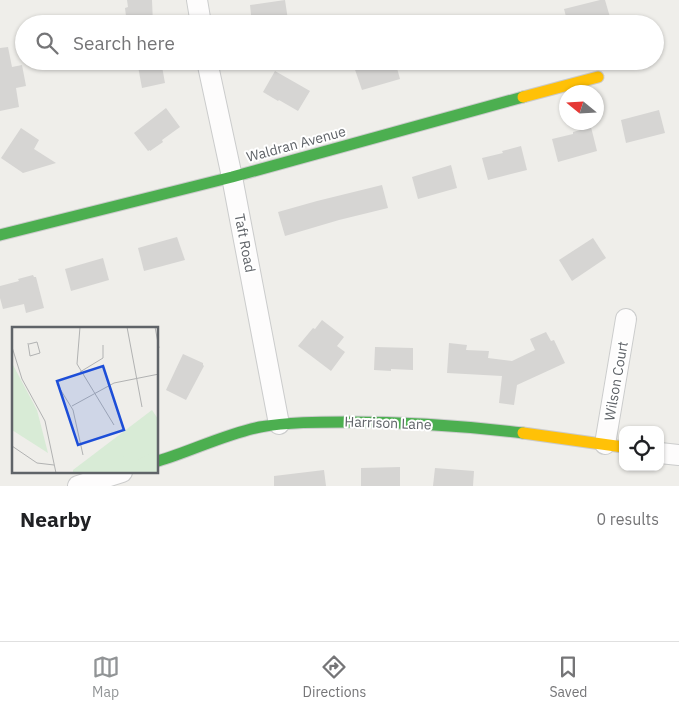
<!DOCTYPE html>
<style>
body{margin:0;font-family:"IBM Plex Sans",sans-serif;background:#f2f2f2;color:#202124}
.controls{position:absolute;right:15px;bottom:15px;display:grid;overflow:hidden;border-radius:10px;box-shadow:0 1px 4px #0004}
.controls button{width:45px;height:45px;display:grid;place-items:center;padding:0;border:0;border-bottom:1px solid #e0e0e0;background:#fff;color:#202124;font:25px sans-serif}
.compass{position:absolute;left:559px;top:85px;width:45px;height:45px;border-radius:50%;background:#fff;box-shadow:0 1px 4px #0004;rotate:288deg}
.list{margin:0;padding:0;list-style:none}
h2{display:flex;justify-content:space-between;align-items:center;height:65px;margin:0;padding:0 20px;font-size:21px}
h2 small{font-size:16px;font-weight:400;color:#757577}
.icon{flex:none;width:28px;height:28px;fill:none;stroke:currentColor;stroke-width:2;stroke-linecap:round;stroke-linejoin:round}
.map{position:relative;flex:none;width:679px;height:486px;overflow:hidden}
.search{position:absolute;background:#fff;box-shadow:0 1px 4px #0004;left:15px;right:15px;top:15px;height:55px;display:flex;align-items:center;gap:12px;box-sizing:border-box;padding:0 18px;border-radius:28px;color:#757577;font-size:19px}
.sheet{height:155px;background:#fff}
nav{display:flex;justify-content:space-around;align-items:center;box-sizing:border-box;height:70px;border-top:1px solid #e0e0e0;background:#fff;font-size:14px;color:#757577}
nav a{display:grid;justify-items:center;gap:2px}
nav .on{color:#919496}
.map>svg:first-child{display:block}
.building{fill:#d6d5d3}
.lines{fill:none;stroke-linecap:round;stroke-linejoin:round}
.street-casing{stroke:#cbcccc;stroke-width:22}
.fast-casing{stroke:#cacacb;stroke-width:13}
.slow-casing{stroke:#cacacb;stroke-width:13}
.street{stroke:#fdfcfc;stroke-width:20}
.fast{stroke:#4caf50;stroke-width:11}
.slow{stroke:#ffc107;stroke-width:11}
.labels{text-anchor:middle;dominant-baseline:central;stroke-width:4;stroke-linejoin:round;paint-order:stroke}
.street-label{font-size:14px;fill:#5f6368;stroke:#fff}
.inset-road{fill:none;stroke:#b1b2b2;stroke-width:1}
.view{fill:#1d4ed8;fill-opacity:0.15;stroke:#1d4ed8;stroke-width:2.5}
.inset-edge{fill:none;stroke:#5f6368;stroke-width:2.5}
</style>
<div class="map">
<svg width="679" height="486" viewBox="0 0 679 486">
<rect width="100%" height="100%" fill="#efeeea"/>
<g class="building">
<path d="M127 0H152L153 24H127L125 8 128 7Z"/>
<path d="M285 0 288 20 277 22V24H252L250 5Z"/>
<path d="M600 0H605L612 24H568L564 9Z"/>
<path d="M8 47 12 67 22 65 26 86 16 88 19 107 0 111V48Z"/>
<path d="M137 61H161L165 83 142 88Z"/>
<path d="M352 61H395L400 79 362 90Z"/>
<path d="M275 71 310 91 298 111 279 100 278 101 263 92Z"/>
<path d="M166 108 180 127 162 140 163 142 150 151V150L148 151 134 133Z"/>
<path d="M659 110 665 133 626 143 621 120Z"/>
<path d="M591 127 597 151 558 162 552 139 573 134V132Z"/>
<path d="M21 128 39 140 34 149 56 163 23 173 1 158Z"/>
<path d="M521 146 527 170 488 180 482 158 503 153 502 151Z"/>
<path d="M451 165 457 188 418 199 412 177Z"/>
<path d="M382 185 388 208 339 220 285 236 278 212 317 201Z"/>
<path d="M177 237 185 260 144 271 138 248Z"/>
<path d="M593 238 606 258 572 281 559 260Z"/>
<path d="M103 258 109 280 71 291 65 269Z"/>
<path d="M33 275 34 277H36L44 308 26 313 24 304 3 309 0 298V286L19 281 18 279Z"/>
<path d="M322 320 344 337 337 346 345 352 331 371 298 346 313 328 315 329Z"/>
<path d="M546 332 551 341 554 340 565 363 517 385 514 405 499 403 502 376 447 373 449 343 467 345 466 350 489 351 488 358 512 361 535 350 530 339Z"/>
<path d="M375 347 413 348V370L391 369V371L374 370Z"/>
<path d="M183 354 203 363V365L204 366 186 400 166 390Z"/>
<path d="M400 467V486H361V468Z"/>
<path d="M435 468 474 471 473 486H433Z"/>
<path d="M324 470 326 486H274V476Z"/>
</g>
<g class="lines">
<defs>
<g id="street">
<path d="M197 0 201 24"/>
<path d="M207 61 232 177 279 424"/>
<path d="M605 444 626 319"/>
<path d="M660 453 679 455"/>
<path d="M78 486 122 472"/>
</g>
<g id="fast">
<path d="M0 235 232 177 523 97"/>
<path d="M158 461C192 451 225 434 260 427 288 422 318 422 347 422 406 422 465 426 523 433"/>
</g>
<g id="slow">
<path d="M523 97 598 77"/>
<path d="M523 433 623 447"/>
</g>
</defs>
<use href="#street" class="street-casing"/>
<use href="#fast" class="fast-casing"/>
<use href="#slow" class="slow-casing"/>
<use href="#street" class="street"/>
<use href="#fast" class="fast"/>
<use href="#slow" class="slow"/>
</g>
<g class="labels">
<g class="street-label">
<text transform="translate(296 144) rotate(-15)">Waldran Avenue</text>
<text transform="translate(245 243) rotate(79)">Taft Road</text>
<text transform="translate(616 381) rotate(-80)">Wilson Court</text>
<text transform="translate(388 423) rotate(2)">Harrison Lane</text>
</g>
</g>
<g transform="translate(12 327)">
<rect width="146" height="146" fill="#efeeea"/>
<path d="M0 36 25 83 36 126 0 103ZM140 83 146 92V146H61V143Z" fill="#d8ebd6"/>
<path d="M146 123V146H88L114 127 120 125 125 133Z" fill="#d8ebd6"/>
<path class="inset-road" d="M68 0 65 37 102 98M115 0 130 80M143 0 147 21M16 16 18 29 28 26 25 15 17 17M0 20 10 52 33 94 44 146M68 45 91 31V18M45 57 61 83 71 128M60 79 102 56 147 47M0 119 25 136 42 138"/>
<path class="view" d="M91 39 112 103 66 118 45 54Z"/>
<rect width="146" height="146" class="inset-edge"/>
</g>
</svg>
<div class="controls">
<button><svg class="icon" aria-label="locate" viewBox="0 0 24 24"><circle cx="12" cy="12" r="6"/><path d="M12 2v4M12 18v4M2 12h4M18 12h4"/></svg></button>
</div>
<svg class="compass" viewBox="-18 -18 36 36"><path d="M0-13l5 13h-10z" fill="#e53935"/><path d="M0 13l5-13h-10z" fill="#757577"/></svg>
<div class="search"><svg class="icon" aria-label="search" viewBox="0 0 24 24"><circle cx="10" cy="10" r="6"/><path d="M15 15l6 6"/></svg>Search here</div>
</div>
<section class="sheet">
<h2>Nearby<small>0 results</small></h2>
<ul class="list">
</ul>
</section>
<nav>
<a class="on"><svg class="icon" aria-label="map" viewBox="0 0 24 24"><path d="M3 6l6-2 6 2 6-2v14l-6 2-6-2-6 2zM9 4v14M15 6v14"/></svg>Map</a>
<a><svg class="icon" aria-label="directions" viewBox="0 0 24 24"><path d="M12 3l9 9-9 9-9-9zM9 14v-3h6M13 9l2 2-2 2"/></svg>Directions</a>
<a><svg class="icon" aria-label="saved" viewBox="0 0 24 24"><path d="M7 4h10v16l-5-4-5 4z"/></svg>Saved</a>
</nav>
